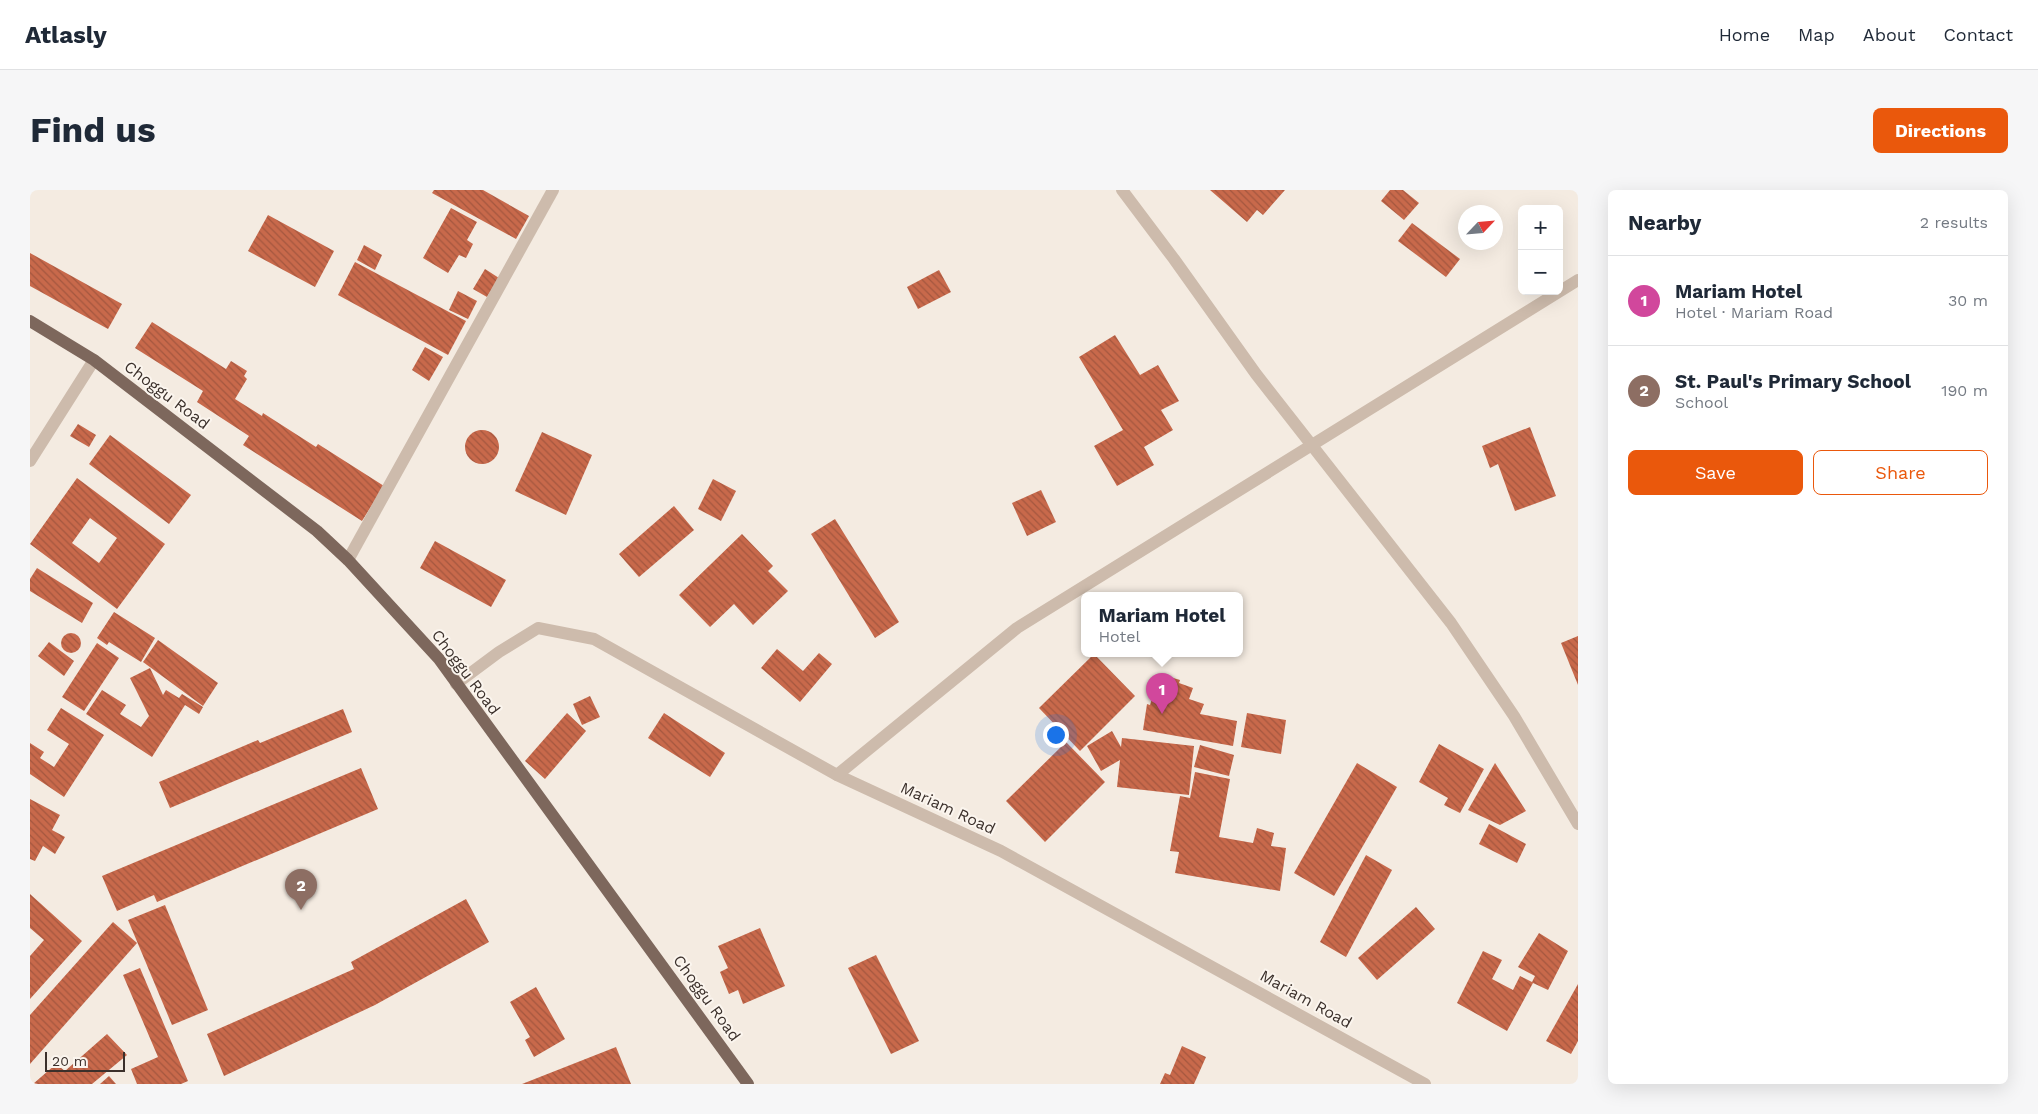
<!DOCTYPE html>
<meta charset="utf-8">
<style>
body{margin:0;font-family:"Work Sans",sans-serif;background:#f6f6f7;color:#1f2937}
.controls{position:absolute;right:15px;top:15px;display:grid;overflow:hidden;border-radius:8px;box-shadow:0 5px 20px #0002}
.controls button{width:45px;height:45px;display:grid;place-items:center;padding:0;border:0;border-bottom:1px solid #e0e1e3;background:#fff;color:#1f2937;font:25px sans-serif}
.compass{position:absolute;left:1428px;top:15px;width:45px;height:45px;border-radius:50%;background:#fff;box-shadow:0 5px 20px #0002;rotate:64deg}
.scale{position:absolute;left:15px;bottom:12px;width:80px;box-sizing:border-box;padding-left:5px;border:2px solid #3b302b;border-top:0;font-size:14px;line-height:18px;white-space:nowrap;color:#3b302b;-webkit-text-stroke:4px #fbf5ee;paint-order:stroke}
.you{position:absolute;left:1025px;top:544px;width:18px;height:18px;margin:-12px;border:4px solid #fff;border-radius:50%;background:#1a73e8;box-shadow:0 0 0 8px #1a73e833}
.badge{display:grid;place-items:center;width:32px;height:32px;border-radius:50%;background:#ea580c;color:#fff;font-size:16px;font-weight:700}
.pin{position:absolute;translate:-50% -41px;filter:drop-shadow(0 1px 2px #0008)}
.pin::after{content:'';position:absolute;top:26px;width:18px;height:15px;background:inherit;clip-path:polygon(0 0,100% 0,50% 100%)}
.popup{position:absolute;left:1051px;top:402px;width:162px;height:65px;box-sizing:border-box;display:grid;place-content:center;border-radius:8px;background:#fff;filter:drop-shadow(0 1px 4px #0005);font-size:16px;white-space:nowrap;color:#747a83}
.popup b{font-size:19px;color:#1f2937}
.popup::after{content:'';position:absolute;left:50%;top:100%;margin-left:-10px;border:10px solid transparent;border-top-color:#fff}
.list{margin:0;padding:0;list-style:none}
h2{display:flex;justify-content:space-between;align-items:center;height:65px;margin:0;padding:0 20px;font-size:21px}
h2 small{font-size:16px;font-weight:400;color:#747a83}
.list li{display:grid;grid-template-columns:32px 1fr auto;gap:15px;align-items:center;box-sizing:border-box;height:90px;padding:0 20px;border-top:1px solid #e0e1e3}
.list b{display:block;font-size:19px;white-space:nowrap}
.list p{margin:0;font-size:16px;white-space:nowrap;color:#747a83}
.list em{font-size:16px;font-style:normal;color:#747a83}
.actions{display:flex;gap:10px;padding:15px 20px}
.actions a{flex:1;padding:11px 0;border:1px solid #ea580c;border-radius:8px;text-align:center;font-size:18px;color:#ea580c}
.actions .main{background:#ea580c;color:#fff}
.map{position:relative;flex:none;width:1548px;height:894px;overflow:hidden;border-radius:8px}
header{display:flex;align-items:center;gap:30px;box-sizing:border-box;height:70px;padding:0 25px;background:#fff;border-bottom:1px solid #e0e1e3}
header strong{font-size:24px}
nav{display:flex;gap:28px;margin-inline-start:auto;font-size:18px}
.intro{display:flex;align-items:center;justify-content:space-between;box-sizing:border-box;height:120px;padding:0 30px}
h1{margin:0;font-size:35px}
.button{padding:12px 22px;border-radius:8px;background:#ea580c;color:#fff;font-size:18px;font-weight:700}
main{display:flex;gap:30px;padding:0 30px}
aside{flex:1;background:#fff;border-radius:8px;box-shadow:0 5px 20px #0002}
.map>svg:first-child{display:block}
.building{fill:url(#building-back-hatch);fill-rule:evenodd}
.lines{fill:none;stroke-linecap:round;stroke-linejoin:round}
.minor{stroke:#cdbbac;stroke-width:12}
.major{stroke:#7d675c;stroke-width:12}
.labels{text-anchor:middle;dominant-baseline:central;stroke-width:4;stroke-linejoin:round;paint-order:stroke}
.street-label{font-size:16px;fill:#3b302b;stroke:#fbf5ee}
</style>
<header>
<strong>Atlasly</strong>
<nav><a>Home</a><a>Map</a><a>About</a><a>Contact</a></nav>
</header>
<div class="intro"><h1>Find us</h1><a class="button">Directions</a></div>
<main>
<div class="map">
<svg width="1548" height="894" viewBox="0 0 1548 894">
<defs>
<pattern id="building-back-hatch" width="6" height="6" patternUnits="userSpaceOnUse" patternTransform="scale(1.25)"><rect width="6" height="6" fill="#c8694b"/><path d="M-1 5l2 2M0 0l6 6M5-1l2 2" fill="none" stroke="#a4573f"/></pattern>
</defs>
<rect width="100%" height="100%" fill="#f4ebe1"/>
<g class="building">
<path d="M404 0H453L499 26 486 49 402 3Z"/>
<path d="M1180 0H1255L1233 25 1227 20 1217 32Z"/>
<path d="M1360 0H1373L1389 13 1374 30 1351 11Z"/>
<path d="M421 18 447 32 437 50 443 54 436 68 429 65 418 83 393 68Z"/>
<path d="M238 25 304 61 285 97 218 61Z"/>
<path d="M1382 33 1430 69 1416 87 1368 51Z"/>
<path d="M334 55 352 65 345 80 327 70Z"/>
<path d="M0 63 92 114 78 139 0 96Z"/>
<path d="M325 72 436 131 418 165 308 105Z"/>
<path d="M455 79 469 88 457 107 443 99Z"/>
<path d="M909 80 921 102 888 119 877 97Z"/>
<path d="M428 101 447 111 438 129 419 120Z"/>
<path d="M122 132 196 179 201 171 217 181 214 186 217 189 205 209 232 226 233 223 286 257 288 254 354 296 332 331 213 255 219 246 167 212 173 201 105 158Z"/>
<path d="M1085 145 1110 185 1128 175 1149 211 1131 220 1143 240 1114 257 1124 275 1087 296 1064 256 1093 240 1049 167Z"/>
<path d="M395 157 413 167 399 191 382 180Z"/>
<path d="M48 234 66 245 59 257 40 246Z"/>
<path d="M1500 237 1526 306 1485 321 1468 274 1460 278 1452 256Z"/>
<circle cx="452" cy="257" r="17"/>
<path d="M512 242 562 265 536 325 485 301Z"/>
<path d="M80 245 161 305 139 334 59 274Z"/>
<path d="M47 288 135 354 87 419 0 354ZM60 328 87 348 69 373 42 353Z"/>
<path d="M683 289 706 301 691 331 668 319Z"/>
<path d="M1011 300 1026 332 997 346 982 313Z"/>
<path d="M644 316 664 340 609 387 589 364Z"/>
<path d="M805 329 869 432 845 448 781 344Z"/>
<path d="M712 344 743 376 738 381 758 401 723 435 704 414 680 437 649 405Z"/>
<path d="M405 351 476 390 461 417 390 378Z"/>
<path d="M7 378 63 413 52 433 0 401V389Z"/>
<path d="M84 422 125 448 111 472 79 452 77 455 67 448Z"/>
<circle cx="41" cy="453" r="10"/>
<path d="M1548 446V495L1531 453Z"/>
<path d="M128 450 188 493 173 516 113 472Z"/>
<path d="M19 452 44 471 34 486 8 466Z"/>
<path d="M67 453 89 468 54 521 32 507Z"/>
<path d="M747 459 773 481 789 463 802 474 770 512 731 478Z"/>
<path d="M1064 464 1105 506 1050 561 1009 518Z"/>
<path d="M120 478 133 505 136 500 149 508 152 504 173 517 169 524 155 515 122 567 56 524 72 500 96 515 90 524 111 537 119 526 100 488Z"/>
<path d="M1130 484 1150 490 1149 493 1163 498 1159 509 1174 514 1170 524 1207 531 1203 556 1113 540 1117 514 1120 515Z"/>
<path d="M560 506 570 527 552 535 543 514Z"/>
<path d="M31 518 74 545 34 607 0 584V553L14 562 10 568 24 577 39 554 17 540Z"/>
<path d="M313 519 322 542 140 618 129 592 228 550 230 553Z"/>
<path d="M537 523 556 541 515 589 495 571Z"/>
<path d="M634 523 695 563 680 587 618 548Z"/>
<path d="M1217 523 1256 530 1251 564 1211 557Z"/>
<path d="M1082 541 1091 557 1092 548 1164 556 1159 605 1087 597 1090 570 1071 581 1057 556Z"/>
<path d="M1036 552 1075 592 1015 652 976 611Z"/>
<path d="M1409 554 1454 579 1430 623 1414 615 1418 608 1389 592Z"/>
<path d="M1170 555 1204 565 1199 586 1164 577Z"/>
<path d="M1327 573 1367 597 1304 706 1264 683Z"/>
<path d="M1465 573 1496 621 1470 635 1438 620Z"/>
<path d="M331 578 348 619 127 712 124 705 87 721 72 686Z"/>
<path d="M1165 582 1200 589 1189 647 1223 653 1227 638 1244 643 1241 656 1256 658 1250 701 1145 683 1149 662 1140 661 1150 606 1160 608Z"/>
<path d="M0 609 30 625 22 640 35 647 25 664 13 656 5 671 0 669Z"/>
<path d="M1459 634 1496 654 1487 673 1449 654Z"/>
<path d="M1336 665 1362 680 1316 767 1290 752Z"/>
<path d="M0 704 52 751 0 809V766L14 750 0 738Z"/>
<path d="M436 709 459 752 345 815 194 886 177 844 324 779 321 772Z"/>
<path d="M135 715 178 820 142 835 98 730Z"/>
<path d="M1386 717 1405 739 1347 790 1328 768Z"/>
<path d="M83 732 107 753 0 874V825Z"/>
<path d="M730 738 755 796 713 814 708 800 699 804 690 782 698 778 688 756Z"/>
<path d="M1509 743 1538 761 1518 800 1503 793 1477 841 1427 813 1453 761 1472 770 1462 789 1483 800 1490 786 1502 792 1505 786 1488 777Z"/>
<path d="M846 765 889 851 861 864 818 778Z"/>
<path d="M110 778 158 891 151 894H107L101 879 128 867 93 785Z"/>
<path d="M1548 794V851L1541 864 1516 851Z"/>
<path d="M506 797 535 849 504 867 495 850 500 847 480 812Z"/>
<path d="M77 844 97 865 62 894H3L26 874 35 881Z"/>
<path d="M1152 856 1176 867 1164 894H1130L1135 883 1140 885Z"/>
<path d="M586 857 601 894H492Z"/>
<path d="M79 886 86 894H70Z"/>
</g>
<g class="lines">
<g class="minor">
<path d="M1092 0 1144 69 1226 184 1421 433 1484 526 1548 634"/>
<path d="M0 271 64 170"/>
<path d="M318 370 523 0"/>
<path d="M426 494 469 462 508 438 564 449 807 585 971 661 1395 894"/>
<path d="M807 585 987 438 1548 90"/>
</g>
<path class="major" d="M0 131 64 170 287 341 318 370 409 469 718 894"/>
</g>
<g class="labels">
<g class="street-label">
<text transform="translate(137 205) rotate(37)">Choggu Road</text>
<text transform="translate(436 482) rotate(53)">Choggu Road</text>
<text transform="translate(918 618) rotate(25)">Mariam Road</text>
<text transform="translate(677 808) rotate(54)">Choggu Road</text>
<text transform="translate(1276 809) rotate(29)">Mariam Road</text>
</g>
</g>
</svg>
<div class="controls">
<button>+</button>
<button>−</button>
</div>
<svg class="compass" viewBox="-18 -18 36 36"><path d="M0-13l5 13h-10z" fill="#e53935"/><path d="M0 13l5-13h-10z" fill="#747a83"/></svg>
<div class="scale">20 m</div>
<div class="you"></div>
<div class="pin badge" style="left:1132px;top:524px;background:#d1479c">1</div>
<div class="popup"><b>Mariam Hotel</b>Hotel</div>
<div class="pin badge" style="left:271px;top:720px;background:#8d6e63">2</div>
</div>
<aside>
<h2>Nearby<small>2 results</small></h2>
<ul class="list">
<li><span class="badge" style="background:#d1479c">1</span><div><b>Mariam Hotel</b><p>Hotel · Mariam Road</p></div><em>30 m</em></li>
<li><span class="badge" style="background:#8d6e63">2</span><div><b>St. Paul's Primary School</b><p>School</p></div><em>190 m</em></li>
</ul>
<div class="actions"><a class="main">Save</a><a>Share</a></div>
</aside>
</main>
